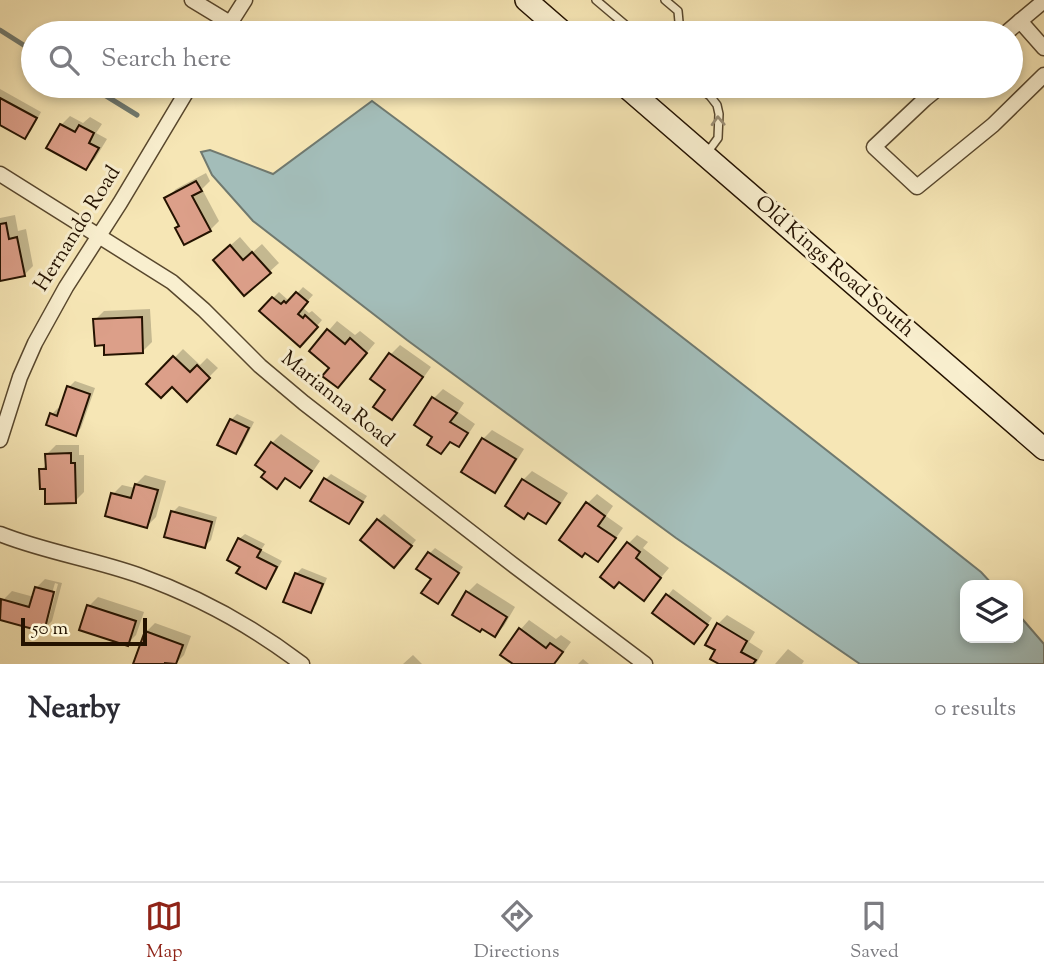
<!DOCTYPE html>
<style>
body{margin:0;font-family:"Sorts Mill Goudy",serif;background:#f7f7f7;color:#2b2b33}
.controls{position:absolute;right:21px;bottom:21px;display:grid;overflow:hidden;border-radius:14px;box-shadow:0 4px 10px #0003}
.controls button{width:63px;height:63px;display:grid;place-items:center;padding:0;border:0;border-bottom:2px solid #e1e1e2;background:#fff;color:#2b2b33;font:35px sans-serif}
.scale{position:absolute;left:21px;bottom:18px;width:126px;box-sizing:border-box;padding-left:7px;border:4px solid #241200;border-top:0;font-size:19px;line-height:24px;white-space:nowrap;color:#241200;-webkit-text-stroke:5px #f9efcf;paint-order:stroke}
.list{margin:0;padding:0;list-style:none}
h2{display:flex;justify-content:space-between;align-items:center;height:91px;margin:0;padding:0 28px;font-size:30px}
h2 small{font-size:23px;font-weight:400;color:#7c7c81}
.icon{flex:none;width:38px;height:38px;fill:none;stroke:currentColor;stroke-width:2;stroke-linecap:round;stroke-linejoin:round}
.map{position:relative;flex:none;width:1044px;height:664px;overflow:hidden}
.search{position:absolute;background:#fff;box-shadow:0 4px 10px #0003;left:21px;right:21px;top:21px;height:77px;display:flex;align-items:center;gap:18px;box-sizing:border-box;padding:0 24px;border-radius:38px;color:#7c7c81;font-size:26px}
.sheet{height:217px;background:#fff}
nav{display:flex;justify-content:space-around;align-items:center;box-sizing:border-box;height:98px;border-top:2px solid #e1e1e2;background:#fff;font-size:19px;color:#7c7c81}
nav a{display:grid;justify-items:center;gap:4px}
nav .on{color:#8f2418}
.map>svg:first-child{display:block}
.water{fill:#a3bdb9;stroke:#70796f;stroke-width:2}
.shadow{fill:#0003;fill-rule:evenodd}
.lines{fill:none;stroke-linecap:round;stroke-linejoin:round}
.stream{stroke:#70796f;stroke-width:5}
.building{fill:#dc9f89;stroke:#241200;stroke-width:2}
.lane-casing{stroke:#58472d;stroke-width:10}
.street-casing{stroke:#58472d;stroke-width:17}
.secondary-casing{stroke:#241200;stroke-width:24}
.lane{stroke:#f9efcf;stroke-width:7}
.street{stroke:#f9efcf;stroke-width:14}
.secondary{stroke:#f9efcf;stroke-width:21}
.oneway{stroke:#998c72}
.labels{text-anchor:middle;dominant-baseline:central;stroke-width:6;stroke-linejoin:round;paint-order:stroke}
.street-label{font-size:21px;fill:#241200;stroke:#f9efcf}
</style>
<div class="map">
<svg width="1044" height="664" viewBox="0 0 1044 664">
<rect width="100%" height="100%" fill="#f6e6b5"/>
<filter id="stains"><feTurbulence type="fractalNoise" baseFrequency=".00286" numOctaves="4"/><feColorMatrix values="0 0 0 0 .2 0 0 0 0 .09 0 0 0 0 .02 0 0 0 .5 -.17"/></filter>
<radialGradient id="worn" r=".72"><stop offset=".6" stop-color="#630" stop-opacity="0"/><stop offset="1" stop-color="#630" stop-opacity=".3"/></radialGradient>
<path class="water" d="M372 101C578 254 780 413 981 572L993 585H965V638H1018V614L1044 644V664H860L676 538 407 340 253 221 212 175 201 152 210 150 273 174Z"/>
<g class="shadow">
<path d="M0 89 41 112 31 131 25 137 0 123Z"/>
<path d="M70 116 83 123 90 117 102 124 96 133 107 139 95 159 86 168 61 125Z"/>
<path d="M206 173 210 181 202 189 219 221 210 230 181 225 167 198 176 189Z"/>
<path d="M15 215 18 231 26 229 33 266 24 275H0V218Z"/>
<path d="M240 237 253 252 262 244 279 263 245 294 224 251Z"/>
<path d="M303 287 313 295 302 307 309 313 312 311 322 320 306 339 273 298 279 292 288 300 291 296 293 298Z"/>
<path d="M150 309 152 342 143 351 106 343 95 320 104 311Z"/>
<path d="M337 321 355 335 360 331 375 343 347 377 332 367 311 351Z"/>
<path d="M400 345 431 367 401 409 392 418 388 389 373 379 391 354Z"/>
<path d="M183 349 200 365 207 358 218 368 187 399 172 385 149 384Z"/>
<path d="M75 381 95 388 81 428 75 434 52 414 58 408 61 410 69 387Z"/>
<path d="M443 389 464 403 458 412 475 424 467 436 458 445 452 441 441 452 434 436 416 425 434 398Z"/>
<path d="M237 414 254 422 242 446 236 452 231 420Z"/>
<path d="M492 430 524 449 504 481 495 490 483 439Z"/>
<path d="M281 434 320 461 309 477 300 486 287 477 277 486 272 443Z"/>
<path d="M56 445H79V455H84V492L75 501 47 487 41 470 47 464V454Z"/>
<path d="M532 471 568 493 555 513 546 522 529 511 507 505 523 480Z"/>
<path d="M331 474 367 496 354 516 349 522 326 479Z"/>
<path d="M145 475 166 481 156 517 147 526 113 494 122 485 135 488 136 484Z"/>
<path d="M597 494 613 506 606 516 623 528 607 551 598 560 561 539 588 503Z"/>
<path d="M179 506 217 517 211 540 205 546 173 512Z"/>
<path d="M384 514 416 540 400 560 378 520Z"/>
<path d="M245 534 265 544 261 550 282 561 271 581 266 586 242 566 239 539Z"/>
<path d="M637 535 648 542 643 548 669 568 643 599 628 544Z"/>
<path d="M435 548 463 567 443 596 433 579 430 553Z"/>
<path d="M302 568 327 578 316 605 310 611 296 574Z"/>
<path d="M45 579 62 583 52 621 43 630 0 618 3 600 12 591 34 597 36 588ZM55 583 58 584 48 621H44Z"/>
<path d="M477 583 515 607 504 626 495 635 468 592Z"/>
<path d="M673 589 712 618 700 636 655 612Z"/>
<path d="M98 597 144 612 136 635 127 644 89 606Z"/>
<path d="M727 615 755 632 749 642 763 651 756 664H723L717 650 718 624Z"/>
<path d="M529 620 556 639 561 635 571 642 555 664H516L502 654 521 629Z"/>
<path d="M155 623 191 636 184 655 175 664 170 663 169 664H135L146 632Z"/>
<path d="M788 649 804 661 802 664H775Z"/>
<path d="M413 655 422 664H403Z"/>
<path d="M583 659 589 664H578Z"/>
</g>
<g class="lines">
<g class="stream">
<path d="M0 30 33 51"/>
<path d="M90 86 137 115"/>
</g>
</g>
<g class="building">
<path d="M0 98 37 118 25 139 0 125Z"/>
<path d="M60 124 75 132 79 125 94 133 89 143 99 148 86 170 46 148Z"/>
<path d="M196 181 202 191 192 196 211 231 184 245 175 228 179 226 164 198Z"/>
<path d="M6 223 9 239 17 237 25 276 0 281V224Z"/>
<path d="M230 245 243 260 252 252 271 273 244 296 213 260Z"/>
<path d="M296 292 308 302 298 314 303 318 305 315 318 327 300 347 259 311 272 297 281 304 284 301 286 303Z"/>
<path d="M142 317 143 353 104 355V345L95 346 93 319Z"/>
<path d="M327 329 345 344 350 338 367 353 338 388 322 376 329 368 309 351Z"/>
<path d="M389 353 423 377 392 420 373 407 385 390 370 379Z"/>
<path d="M173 356 190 372 197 365 210 378 187 402 172 387 161 398 146 384Z"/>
<path d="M67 386 90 394 76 436 46 425 50 413 57 416Z"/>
<path d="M432 397 457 413 450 422 468 433 459 447 450 442 441 454 427 445 432 437 414 425Z"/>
<path d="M230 419 249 428 236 454 217 445Z"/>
<path d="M482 438 516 459 495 493 461 472Z"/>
<path d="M271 442 312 471 300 488 285 478 277 489 261 477 265 472 255 465Z"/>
<path d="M71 453V463H75L76 503 45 504V489H40L39 469H46L45 454Z"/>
<path d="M324 478 363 502 349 524 310 501Z"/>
<path d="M522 479 560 503 546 524 528 513 524 519 505 506Z"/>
<path d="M135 484 158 490 147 528 105 516 111 493 131 498Z"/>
<path d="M586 502 605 516 598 526 616 538 598 562 585 553 582 557 559 540Z"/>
<path d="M171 511 212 522 205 548 164 537Z"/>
<path d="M377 519 412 546 394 568 360 540Z"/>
<path d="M238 538 261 550 257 557 277 567 266 589 236 573 240 567 227 560Z"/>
<path d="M627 542 640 552 636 558 661 578 644 601 619 582 614 588 600 577Z"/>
<path d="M428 552 459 573 438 604 421 593 431 579 416 569Z"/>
<path d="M295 573 323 584 311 613 283 602Z"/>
<path d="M35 587 54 592 44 632 0 620 1 599 29 607Z"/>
<path d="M466 591 507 617 495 637 482 629 480 632 452 615Z"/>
<path d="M666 594 708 625 694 644 652 613Z"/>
<path d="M87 605 136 621 128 646 79 630Z"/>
<path d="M717 623 747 641 741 652 756 660 753 664H719L710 659 715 650 705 645Z"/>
<path d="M519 628 546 648 550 643 563 652 554 664H513L500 655Z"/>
<path d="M145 631 183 645 176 664 165 663V664H133Z"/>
</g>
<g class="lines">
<defs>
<g id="lane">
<path d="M596 0 635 33"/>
<path d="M665 0 678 11 680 33"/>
<path d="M697 86 710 96 717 105 719 114 718 138 707 153"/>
</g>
<g id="street">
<path d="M192 0 230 23"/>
<path d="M1020 21 1044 1"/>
<path d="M224 33 245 0"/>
<path d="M1006 33 1020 21 1044 48"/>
<path d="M941 86 925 99 874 147 917 187 993 125 1044 75"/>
<path d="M0 174 172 282 204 310 260 366 304 403 512 564 645 664"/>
<path d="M0 440 20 377 35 343 66 287 120 203 190 86"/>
<path d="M0 534C45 552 93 559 138 575 197 596 252 626 302 664"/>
</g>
<g id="secondary">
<path d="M526 0 564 33"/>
<path d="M625 86 1044 449"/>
</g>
</defs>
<use href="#lane" class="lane-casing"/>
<use href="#street" class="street-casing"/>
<use href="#secondary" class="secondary-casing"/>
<use href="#lane" class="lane"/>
<use href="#street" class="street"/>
<use href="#secondary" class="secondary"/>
</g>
<defs><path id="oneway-chevron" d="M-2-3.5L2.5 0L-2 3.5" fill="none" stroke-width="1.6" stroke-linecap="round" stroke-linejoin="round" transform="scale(1.75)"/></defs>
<use class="oneway" href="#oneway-chevron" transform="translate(718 121) rotate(-92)"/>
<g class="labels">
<g class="street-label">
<text transform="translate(78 229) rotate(-58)">Hernando Road</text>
<text transform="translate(834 267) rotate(41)">Old Kings Road South</text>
<text transform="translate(337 400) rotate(39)">Marianna Road</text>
</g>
</g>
<rect width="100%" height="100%" filter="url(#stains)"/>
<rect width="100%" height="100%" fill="url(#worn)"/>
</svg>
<div class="controls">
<button><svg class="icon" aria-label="layers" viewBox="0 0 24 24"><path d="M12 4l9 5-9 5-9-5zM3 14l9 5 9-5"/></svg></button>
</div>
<div class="scale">50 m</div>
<div class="search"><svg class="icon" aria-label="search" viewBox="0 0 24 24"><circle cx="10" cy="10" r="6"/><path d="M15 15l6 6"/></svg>Search here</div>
</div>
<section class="sheet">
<h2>Nearby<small>0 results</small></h2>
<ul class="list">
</ul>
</section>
<nav>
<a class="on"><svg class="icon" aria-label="map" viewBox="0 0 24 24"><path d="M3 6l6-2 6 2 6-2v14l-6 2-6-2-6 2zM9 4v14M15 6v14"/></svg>Map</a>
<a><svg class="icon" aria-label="directions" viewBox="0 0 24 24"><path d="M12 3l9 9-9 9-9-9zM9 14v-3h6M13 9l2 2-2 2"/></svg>Directions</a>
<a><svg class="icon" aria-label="saved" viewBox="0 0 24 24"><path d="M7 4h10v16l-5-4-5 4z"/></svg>Saved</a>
</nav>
